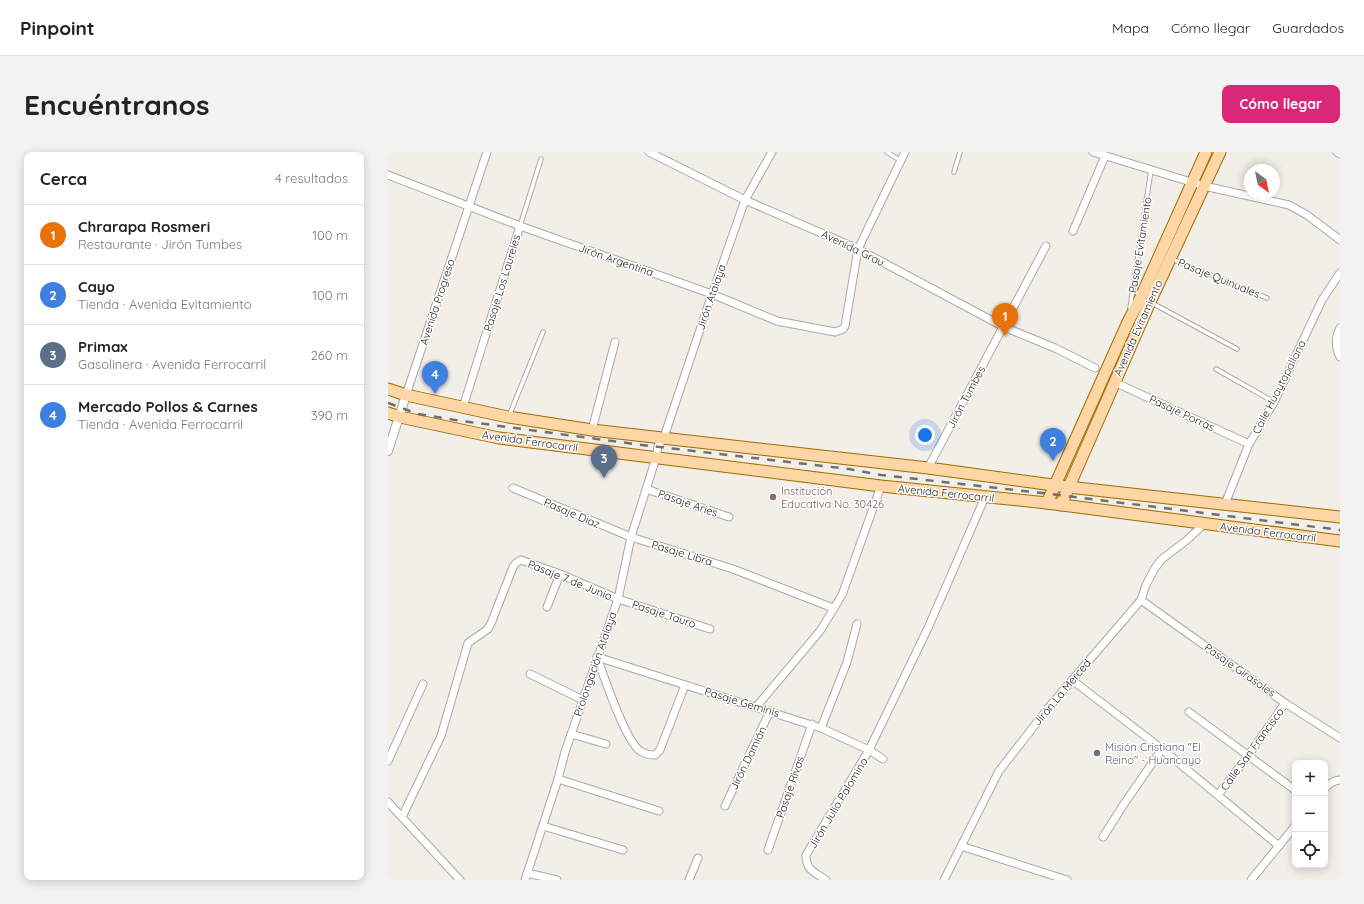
<!DOCTYPE html>
<html lang="es">
<meta charset="utf-8">
<style>
body{margin:0;font-family:Quicksand,sans-serif;background:#f2f2f2;color:#222}
.controls{position:absolute;right:12px;bottom:12px;display:grid;overflow:hidden;border-radius:8px;box-shadow:0 2px 10px #0003}
.controls button{width:36px;height:36px;display:grid;place-items:center;padding:0;border:0;border-bottom:1px solid #e0e0e0;background:#fff;color:#222;font:20px sans-serif}
.compass{position:absolute;left:856px;top:12px;width:36px;height:36px;border-radius:50%;background:#fff;box-shadow:0 2px 10px #0003;rotate:147deg}
.you{position:absolute;left:537px;top:283px;width:14px;height:14px;margin:-10px;border:3px solid #fff;border-radius:50%;background:#1a73e8;box-shadow:0 0 0 6px #1a73e833}
.badge{display:grid;place-items:center;width:26px;height:26px;border-radius:50%;background:#db2777;color:#fff;font-size:13px;font-weight:700}
.pin{position:absolute;translate:-50% -33px;filter:drop-shadow(0 1px 2px #0008)}
.pin::after{content:'';position:absolute;top:21px;width:14px;height:12px;background:inherit;clip-path:polygon(0 0,100% 0,50% 100%)}
.list{margin:0;padding:0;list-style:none}
h2{display:flex;justify-content:space-between;align-items:center;height:52px;margin:0;padding:0 16px;font-size:17px}
h2 small{font-size:13px;font-weight:400;color:#767676}
.list li{display:grid;grid-template-columns:26px 1fr auto;gap:12px;align-items:center;box-sizing:border-box;height:60px;padding:0 16px;border-top:1px solid #e0e0e0}
.list b{display:block;font-size:15px;white-space:nowrap}
.list p{margin:0;font-size:13px;white-space:nowrap;color:#767676}
.list em{font-size:13px;font-style:normal;color:#767676}
.icon{flex:none;width:22px;height:22px;fill:none;stroke:currentColor;stroke-width:2;stroke-linecap:round;stroke-linejoin:round}
.map{position:relative;flex:none;width:952px;height:728px;overflow:hidden;border-radius:8px}
header{display:flex;align-items:center;gap:24px;box-sizing:border-box;height:56px;padding:0 20px;background:#fff;border-bottom:1px solid #e0e0e0}
header strong{font-size:19px}
nav{display:flex;gap:22px;margin-inline-start:auto;font-size:14px}
.intro{display:flex;align-items:center;justify-content:space-between;box-sizing:border-box;height:96px;padding:0 24px}
h1{margin:0;font-size:28px}
.button{padding:10px 18px;border-radius:8px;background:#db2777;color:#fff;font-size:14px;font-weight:700}
main{display:flex;gap:24px;padding:0 24px}
aside{flex:1;background:#fff;border-radius:8px;box-shadow:0 2px 10px #0003}
.map>svg:first-child{display:block}
.lines{fill:none;stroke-linecap:round;stroke-linejoin:round}
.service-casing{stroke:#a9a9a9;stroke-width:5.5}
.minor-casing{stroke:#a9a9a9;stroke-width:9}
.tertiary-casing{stroke:#a9a9a9;stroke-width:10}
.primary-casing{stroke:#a06b00;stroke-width:13}
.service{stroke:#fff;stroke-width:3.5}
.minor{stroke:#fff;stroke-width:7}
.tertiary{stroke:#fff;stroke-width:8}
.primary{stroke:#fcd6a4;stroke-width:11}
.rail{stroke:#707070;stroke-width:2.5;stroke-dasharray:8 8;stroke-linecap:butt}
.education-dot{fill:#8d6e63;stroke:#fff;stroke-width:1.5}
.worship-dot{fill:#6b7280;stroke:#fff;stroke-width:1.5}
.labels{text-anchor:middle;dominant-baseline:central;stroke-width:3;stroke-linejoin:round;paint-order:stroke}
.street-label{font-size:11px;fill:#222;stroke:#fff}
.education-label{font-size:11px;fill:#785e54;stroke:#fff;text-anchor:start}
.worship-label{font-size:11px;fill:#5b616d;stroke:#fff;text-anchor:start}
</style>
<header>
<strong>Pinpoint</strong>
<nav><a>Mapa</a><a>Cómo llegar</a><a>Guardados</a></nav>
</header>
<div class="intro"><h1>Encuéntranos</h1><a class="button">Cómo llegar</a></div>
<main>
<aside>
<h2>Cerca<small>4 resultados</small></h2>
<ul class="list">
<li><span class="badge" style="background:#e8710a">1</span><div><b>Chrarapa Rosmeri</b><p>Restaurante · Jirón Tumbes</p></div><em>100 m</em></li>
<li><span class="badge" style="background:#3f7fe0">2</span><div><b>Cayo</b><p>Tienda · Avenida Evitamiento</p></div><em>100 m</em></li>
<li><span class="badge" style="background:#5c6f8a">3</span><div><b>Primax</b><p>Gasolinera · Avenida Ferrocarril</p></div><em>260 m</em></li>
<li><span class="badge" style="background:#3f7fe0">4</span><div><b>Mercado Pollos &amp; Carnes</b><p>Tienda · Avenida Ferrocarril</p></div><em>390 m</em></li>
</ul>
</aside>
<div class="map">
<svg width="952" height="728" viewBox="0 0 952 728">
<rect width="100%" height="100%" fill="#f2efe9"/>
<g class="lines">
<defs>
<g id="service">
<path d="M499 0 513 9"/>
<path d="M566 20 572 0"/>
<path d="M132 74 153 7"/>
<path d="M784 107 879 146"/>
<path d="M764 151 849 197"/>
<path d="M742 156 763 18"/>
<path d="M828 217 886 250"/>
<path d="M121 264 155 180"/>
</g>
<g id="minor">
<path d="M261 0 357 48 470 97 616 175 667 196 707 216"/>
<path d="M705 0 816 34 901 53 919 63 952 88"/>
<path d="M949 0 952 2"/>
<path d="M0 23 132 74 324 142 389 169 447 180 455 177 457 174 470 97 517 0"/>
<path d="M685 79 717 4"/>
<path d="M952 176C947 186 947 195 952 205"/>
<path d="M726 230 861 292"/>
<path d="M18 243 99 0"/>
<path d="M75 255 132 74"/>
<path d="M204 278 227 190"/>
<path d="M540 316 658 94"/>
<path d="M125 336 243 385 345 417 445 456"/>
<path d="M258 337 341 365"/>
<path d="M837 352 861 292 886 250 934 148 952 121"/>
<path d="M753 448 897 551 952 586"/>
<path d="M159 455 172 422"/>
<path d="M209 505 433 576 481 598 495 607"/>
<path d="M209 505C216 525 237 588 252 599 257 602 262 603 267 603L272 598 297 533"/>
<path d="M142 522 195 548"/>
<path d="M684 528 774 597 891 694"/>
<path d="M369 554 432 479 454 443 493 334"/>
<path d="M801 560 907 638"/>
<path d="M433 576 459 510 469 472"/>
<path d="M183 582 218 592"/>
<path d="M0 609 35 532"/>
<path d="M170 627 271 659"/>
<path d="M937 636C941 632 946 628 952 628"/>
<path d="M830 643 860 604 897 551"/>
<path d="M0 650 72 728"/>
<path d="M337 654 382 559"/>
<path d="M14 665 53 584 80 491 100 477 104 469 125 415 128 411 133 408 172 422 230 447 322 477"/>
<path d="M155 674 235 698"/>
<path d="M715 685 736 652 774 597"/>
<path d="M573 694 679 728"/>
<path d="M380 698 424 572"/>
<path d="M139 721 169 728"/>
<path d="M137 728 170 627 177 600 230 447 243 385 268 306 270 294 276 285 324 142 357 48 384 0"/>
<path d="M301 728 310 706"/>
<path d="M438 728C426 720 418 718 418 703L481 598 540 476 597 345"/>
<path d="M556 728 611 619 661 555 753 448 758 433 767 416 774 407 799 388 816 372"/>
<path d="M863 728 907 674"/>
</g>
<path id="tertiary" d="M0 299 18 243"/>
<g id="primary">
<path d="M0 237 18 243 120 265 204 278 540 316 680 335 952 365"/>
<path d="M0 261 12 265 111 286 493 334 659 351 952 389"/>
<path d="M659 351 740 170 752 147 818 0"/>
<path d="M673 353 762 150 832 0"/>
</g>
</defs>
<use href="#service" class="service-casing"/>
<use href="#minor" class="minor-casing"/>
<use href="#tertiary" class="tertiary-casing"/>
<use href="#primary" class="primary-casing"/>
<use href="#service" class="service"/>
<use href="#minor" class="minor"/>
<use href="#tertiary" class="tertiary"/>
<use href="#primary" class="primary"/>
<path class="rail" d="M0 251 30 262 67 268 254 293 461 317 493 323 663 342 952 378"/>
</g>
<circle class="education-dot" cx="385" cy="345" r="4"/>
<circle class="worship-dot" cx="709" cy="601" r="4"/>
<g class="labels">
<g class="street-label">
<text transform="translate(752 93) rotate(-81)">Pasaje Evitamiento</text>
<text transform="translate(465 96) rotate(26)">Avenida Grau</text>
<text transform="translate(228 108) rotate(19)">Jirón Argentina</text>
<text transform="translate(831 126) rotate(22)">Pasaje Quinuales</text>
<text transform="translate(114 131) rotate(-73)">Pasaje Los Laureles</text>
<text transform="translate(323 145) rotate(-71)">Jirón Atalaya</text>
<text transform="translate(49 150) rotate(-72)">Avenida Progreso</text>
<text transform="translate(750 176) rotate(-66)">Avenida Evitamiento</text>
<text transform="translate(891 235) rotate(-63)">Calle Huaytapallana</text>
<text transform="translate(578 245) rotate(-62)">Jirón Tumbes</text>
<text transform="translate(794 261) rotate(25)">Pasaje Porras</text>
<text transform="translate(142 289) rotate(8)">Avenida Ferrocarril</text>
<text transform="translate(558 341) rotate(6)">Avenida Ferrocarril</text>
<text transform="translate(300 351) rotate(19)">Pasaje Aries</text>
<text transform="translate(184 361) rotate(23)">Pasaje Diaz</text>
<text transform="translate(880 380) rotate(7)">Avenida Ferrocarril</text>
<text transform="translate(294 401) rotate(17)">Pasaje Libra</text>
<text transform="translate(182 428) rotate(22)">Pasaje 7 de Junio</text>
<text transform="translate(276 462) rotate(18)">Pasaje Tauro</text>
<text transform="translate(207 512) rotate(-71)">Prolongación Atalaya</text>
<text transform="translate(852 518) rotate(35)">Pasaje Girasoles</text>
<text transform="translate(674 540) rotate(-50)">Jirón La Merced</text>
<text transform="translate(354 550) rotate(17)">Pasaje Geminis</text>
<text transform="translate(864 597) rotate(-54)">Calle San Francisco</text>
<text transform="translate(360 606) rotate(-64)">Jirón Damián</text>
<text transform="translate(402 635) rotate(-71)">Pasaje Rivas</text>
<text transform="translate(450 651) rotate(-59)">Jirón Julio Palomino</text>
</g>
<g class="education-label">
<text x="393" y="339">Institución<tspan x="393" dy="13">Educativa No. 30426</tspan></text>
</g>
<g class="worship-label">
<text x="717" y="595">Misión Cristiana "El<tspan x="717" dy="13">Reino" - Huancayo</tspan></text>
</g>
</g>
</svg>
<div class="controls">
<button>+</button>
<button>−</button>
<button><svg class="icon" aria-label="locate" viewBox="0 0 24 24"><circle cx="12" cy="12" r="6"/><path d="M12 2v4M12 18v4M2 12h4M18 12h4"/></svg></button>
</div>
<svg class="compass" viewBox="-18 -18 36 36"><path d="M0-13l5 13h-10z" fill="#e53935"/><path d="M0 13l5-13h-10z" fill="#767676"/></svg>
<div class="you"></div>
<div class="pin badge" style="left:617px;top:184px;background:#e8710a">1</div>
<div class="pin badge" style="left:665px;top:309px;background:#3f7fe0">2</div>
<div class="pin badge" style="left:216px;top:326px;background:#5c6f8a">3</div>
<div class="pin badge" style="left:47px;top:242px;background:#3f7fe0">4</div>
</div>
</main>
